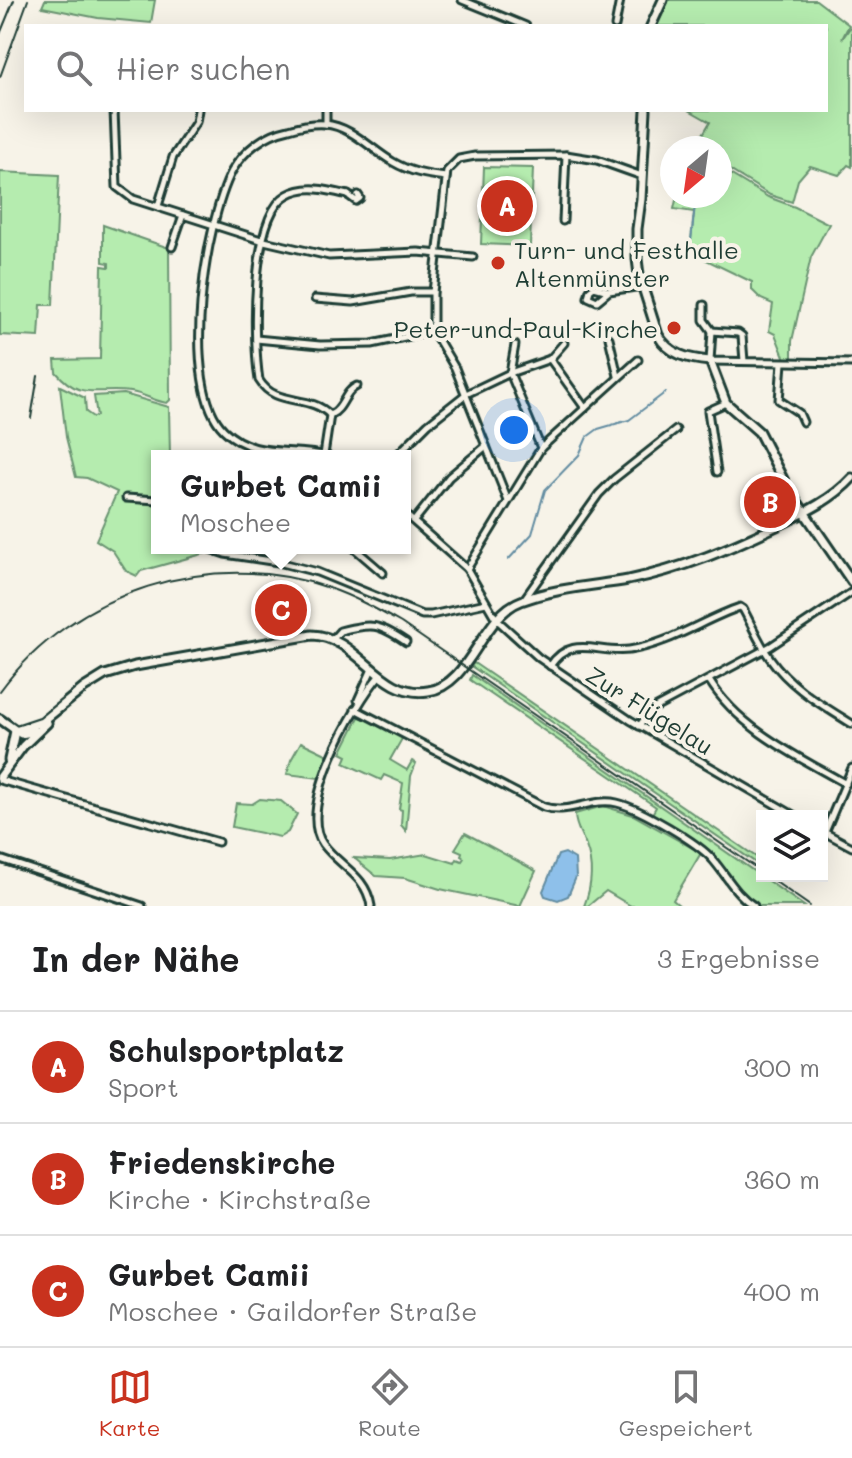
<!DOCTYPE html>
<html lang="de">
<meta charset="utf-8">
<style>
body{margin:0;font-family:Mali,sans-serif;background:#f6f6f6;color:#202124}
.controls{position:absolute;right:24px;bottom:24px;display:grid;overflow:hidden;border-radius:0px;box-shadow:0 8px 32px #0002}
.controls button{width:72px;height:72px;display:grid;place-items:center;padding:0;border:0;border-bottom:2px solid #e0e0e0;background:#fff;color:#202124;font:40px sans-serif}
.compass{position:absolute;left:660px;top:136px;width:72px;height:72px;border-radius:50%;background:#fff;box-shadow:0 8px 32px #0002;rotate:209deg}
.you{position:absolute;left:514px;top:430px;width:28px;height:28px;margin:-20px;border:6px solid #fff;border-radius:50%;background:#1a73e8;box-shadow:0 0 0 12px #1a73e833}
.badge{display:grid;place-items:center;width:52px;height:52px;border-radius:50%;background:#c8321e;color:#fff;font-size:26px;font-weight:700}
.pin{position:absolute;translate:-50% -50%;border:4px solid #fff;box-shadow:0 2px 8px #0006}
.popup{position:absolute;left:151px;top:450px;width:260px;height:104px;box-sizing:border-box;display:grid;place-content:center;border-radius:0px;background:#fff;filter:drop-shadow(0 2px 6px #0005);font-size:26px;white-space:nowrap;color:#757577}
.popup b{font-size:30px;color:#202124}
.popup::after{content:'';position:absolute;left:50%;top:100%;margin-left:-16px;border:16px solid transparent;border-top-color:#fff}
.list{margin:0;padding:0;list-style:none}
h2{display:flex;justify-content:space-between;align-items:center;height:104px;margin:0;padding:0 32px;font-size:34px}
h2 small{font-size:26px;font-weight:400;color:#757577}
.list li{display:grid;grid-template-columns:52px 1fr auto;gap:24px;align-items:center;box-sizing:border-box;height:112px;padding:0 32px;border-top:2px solid #e0e0e0}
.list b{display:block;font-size:30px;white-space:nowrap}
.list p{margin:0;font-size:26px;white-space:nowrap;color:#757577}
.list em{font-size:26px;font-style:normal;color:#757577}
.icon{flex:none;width:44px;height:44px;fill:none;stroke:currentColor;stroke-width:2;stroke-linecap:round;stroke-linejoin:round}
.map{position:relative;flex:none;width:852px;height:906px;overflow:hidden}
.search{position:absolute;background:#fff;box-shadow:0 8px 32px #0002;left:24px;right:24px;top:24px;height:88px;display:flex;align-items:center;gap:20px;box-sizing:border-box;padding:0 28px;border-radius:0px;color:#757577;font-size:30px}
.sheet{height:440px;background:#fff}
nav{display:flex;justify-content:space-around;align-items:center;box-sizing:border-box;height:112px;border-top:2px solid #e0e0e0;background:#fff;font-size:22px;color:#757577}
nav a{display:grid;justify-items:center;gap:4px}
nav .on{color:#c8321e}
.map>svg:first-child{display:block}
.green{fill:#b5ecaf;stroke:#6a9472;stroke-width:2}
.water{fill:#8ec0ea;stroke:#628ca1;stroke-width:2}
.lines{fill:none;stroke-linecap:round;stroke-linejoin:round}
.stream{stroke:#628ca1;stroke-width:2}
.street-casing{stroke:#1f3d34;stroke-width:11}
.secondary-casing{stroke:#1f3d34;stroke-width:13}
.street{stroke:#f7f3e8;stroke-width:5}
.secondary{stroke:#f7f3e8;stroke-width:7}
.rail{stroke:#1f3d34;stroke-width:2}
.poi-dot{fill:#c8321e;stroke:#f7f3e8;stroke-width:3}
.labels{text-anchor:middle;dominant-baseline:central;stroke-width:8;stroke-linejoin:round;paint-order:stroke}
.poi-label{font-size:24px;fill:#1f3d34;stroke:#f7f3e8;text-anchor:start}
.street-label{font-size:24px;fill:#1f3d34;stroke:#f7f3e8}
</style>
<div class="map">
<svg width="852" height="906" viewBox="0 0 852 906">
<rect width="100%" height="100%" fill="#f7f3e8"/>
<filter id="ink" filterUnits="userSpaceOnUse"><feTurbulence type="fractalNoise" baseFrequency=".0125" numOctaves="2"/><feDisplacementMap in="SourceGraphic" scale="16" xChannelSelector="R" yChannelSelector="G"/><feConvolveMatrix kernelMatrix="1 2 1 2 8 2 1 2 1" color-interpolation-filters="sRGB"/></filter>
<g filter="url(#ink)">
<g class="green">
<path d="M45 0H155L151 23 98 18 42 7Z"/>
<path d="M669 0H816L849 25 842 39 852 25V167L848 165 839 175 810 166 798 180 792 202 770 195 720 164V148H695L710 122 689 110H826V26H657Z"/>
<path d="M484 167 533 168 530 246 481 244Z"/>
<path d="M720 168 768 197 795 207 829 224 811 257 792 341V359H785L775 334 769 331 773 304 761 299 752 290V282L700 257 690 249 694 212 674 209 677 196H720Z"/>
<path d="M0 172 59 175 53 305H41L39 337 0 335Z"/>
<path d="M103 225 169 248 170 400 167 403C154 401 144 394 131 392 99 387 81 402 56 372L55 360 100 359 102 266 109 267V263L103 262Z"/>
<path d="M60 386 85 398 86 412 93 417 97 416 94 396 124 394 169 407 170 456H157V548H199L206 553 141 571 137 576 126 571 113 551 96 540 117 492 87 478 76 477 66 437Z"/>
<path d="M474 663 762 861V867L471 666Z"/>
<path d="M472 675 804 906H759C737 893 732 876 715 859 698 842 671 830 651 816L656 807 470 680Z"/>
<path d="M359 717 366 718 403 737 390 760 407 770 412 761 416 763 411 776 406 831 401 825 402 810 399 809 403 783 384 775 381 780 344 763 347 756 341 753Z"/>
<path d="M301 742 328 755V762L319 778 287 774 291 760Z"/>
<path d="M260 799 281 801 297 814 288 832 280 837 232 827 236 803 252 804Z"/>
<path d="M603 806 633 815 701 853 673 900 680 906H631L606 891 588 906H584C592 886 594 867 586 846 582 835 575 827 575 814Z"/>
<path d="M465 833 536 871 520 906 440 889 405 878 376 876 354 858 390 860 426 854 455 863 457 859 462 861 464 858 461 856 462 852 455 849Z"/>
</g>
<path class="water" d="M565 853 575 859 576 877 568 896 558 900 545 896 543 891 558 855Z"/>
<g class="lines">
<g class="stream">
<path d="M690 250 696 196"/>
<path d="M508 560 532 534 545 490 579 455 587 437 598 429 629 420 666 392"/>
</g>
<defs>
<g id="street">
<path d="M462 0 526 26"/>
<path d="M615 26 620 0"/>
<path d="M114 110 117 187 133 199 264 241 329 256 418 252 473 257"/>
<path d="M326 110V124"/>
<path d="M348 195 356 201 360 198 358 195"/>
<path d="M158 206 173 157 196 122 198 110"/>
<path d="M563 221 566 155"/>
<path d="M172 247 183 215"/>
<path d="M609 291 597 301 588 297 590 290 594 287 609 291 642 286"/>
<path d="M315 299 353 302 411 292H433"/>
<path d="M704 305V320L712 331"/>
<path d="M609 338 618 376"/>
<path d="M256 339 320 345 372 344 433 331"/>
<path d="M515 345 510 373 541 448"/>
<path d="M550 359 585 408"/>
<path d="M744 361 742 336 738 333 712 331 710 361 852 363"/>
<path d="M782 363 779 400 799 413 803 422"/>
<path d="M330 415C344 409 344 391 357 386"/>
<path d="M324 455 330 415C309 393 276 408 259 380 253 342 250 216 287 195 306 184 328 190 348 195"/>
<path d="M328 456C292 447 253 459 224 430 179 386 205 223 232 171 244 150 265 134 289 129 299 126 314 123 325 124 351 126 372 150 393 162 410 172 427 175 446 177"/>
<path d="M396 456 428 424 466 394 510 373 550 359 564 343"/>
<path d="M717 472 708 411 726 403"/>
<path d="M126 498 157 500"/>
<path d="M508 501 455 368 433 331V292L447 171 459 159 475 156 566 155 597 160 642 176"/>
<path d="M405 514 467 569 496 619 539 658 630 720 795 816"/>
<path d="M414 521 449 477 486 446"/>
<path d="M207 548 225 554 278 562 317 572 422 615H431L486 603"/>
<path d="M354 548 383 573"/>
<path d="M467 569 541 448 638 360"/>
<path d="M525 598 599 494 614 479 676 430"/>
<path d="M332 640 340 631C372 623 378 623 406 642"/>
<path d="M550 666C571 634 597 654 629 650 670 644 702 620 740 607L743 609C752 625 759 643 770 658 791 688 822 705 852 724"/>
<path d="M709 680C739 729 797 756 846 784"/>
<path d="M358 700 372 669"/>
<path d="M355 709 544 807C570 815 592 797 617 803 639 808 699 843 713 860 727 876 735 894 754 906"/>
<path d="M639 726 653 709 771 646 852 592"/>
<path d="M0 780 218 842"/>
<path d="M822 831 852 847"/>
<path d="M825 832 852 768"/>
<path d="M0 859 142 906"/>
<path d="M371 906C366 875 340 867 323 844 296 807 354 705 380 675"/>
</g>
<g id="secondary">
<path d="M651 26 663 0"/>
<path d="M646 110 641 199 637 229V259L639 275 658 335C669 355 689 359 710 361L726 403 759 432 787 487 852 582"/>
<path d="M0 719 21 734 36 731"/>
<path d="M15 731 42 722 84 688 105 675 135 666 312 635C358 636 380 699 428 691 471 685 481 616 521 601 555 588 593 586 628 580 683 569 731 548 781 524 806 512 833 499 852 478"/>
<path d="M9 760 15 731"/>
<path d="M0 777 23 746 47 723"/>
</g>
</defs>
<use href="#street" class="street-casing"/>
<use href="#secondary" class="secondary-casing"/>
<use href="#street" class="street"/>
<use href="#secondary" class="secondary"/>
<g class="rail">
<path d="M0 34 14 0"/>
<path d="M0 77 28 0"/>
<path d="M31 418 38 376"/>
<path d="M0 691C73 591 212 547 329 588 355 597 378 610 401 623L762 872"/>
<path d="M767 876 810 906"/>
</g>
</g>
</g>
<g class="poi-dot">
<circle cx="498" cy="263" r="8"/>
<circle cx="674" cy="328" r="8"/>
</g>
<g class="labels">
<g class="poi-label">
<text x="514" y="249">Turn- und Festhalle<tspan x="514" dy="28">Altenmünster</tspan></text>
<text x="658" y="328" text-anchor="end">Peter-und-Paul-Kirche</text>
</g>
<g class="street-label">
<text transform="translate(650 710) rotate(32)">Zur Flügelau</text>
</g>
</g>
</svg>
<div class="controls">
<button><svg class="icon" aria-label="layers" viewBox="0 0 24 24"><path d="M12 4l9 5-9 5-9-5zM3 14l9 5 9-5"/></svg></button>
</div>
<svg class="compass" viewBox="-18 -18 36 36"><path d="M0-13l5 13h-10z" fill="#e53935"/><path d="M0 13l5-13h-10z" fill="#757577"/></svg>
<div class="you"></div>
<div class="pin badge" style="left:507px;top:206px">A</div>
<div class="pin badge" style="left:770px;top:502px">B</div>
<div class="pin badge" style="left:281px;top:610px">C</div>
<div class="popup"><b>Gurbet Camii</b>Moschee</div>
<div class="search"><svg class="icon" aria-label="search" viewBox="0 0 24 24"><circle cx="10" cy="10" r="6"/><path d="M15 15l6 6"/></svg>Hier suchen</div>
</div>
<section class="sheet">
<h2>In der Nähe<small>3 Ergebnisse</small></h2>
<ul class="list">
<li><span class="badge">A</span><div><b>Schulsportplatz</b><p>Sport</p></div><em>300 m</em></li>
<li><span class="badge">B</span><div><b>Friedenskirche</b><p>Kirche · Kirchstraße</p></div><em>360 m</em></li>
<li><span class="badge">C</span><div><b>Gurbet Camii</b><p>Moschee · Gaildorfer Straße</p></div><em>400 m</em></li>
</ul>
</section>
<nav>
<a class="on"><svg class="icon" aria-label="map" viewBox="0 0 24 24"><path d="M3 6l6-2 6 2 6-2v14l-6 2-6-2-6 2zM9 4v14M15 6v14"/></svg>Karte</a>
<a><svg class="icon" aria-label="directions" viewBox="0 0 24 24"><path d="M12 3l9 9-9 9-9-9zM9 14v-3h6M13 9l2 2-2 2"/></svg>Route</a>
<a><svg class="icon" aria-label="saved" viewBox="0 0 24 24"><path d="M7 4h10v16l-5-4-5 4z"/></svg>Gespeichert</a>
</nav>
